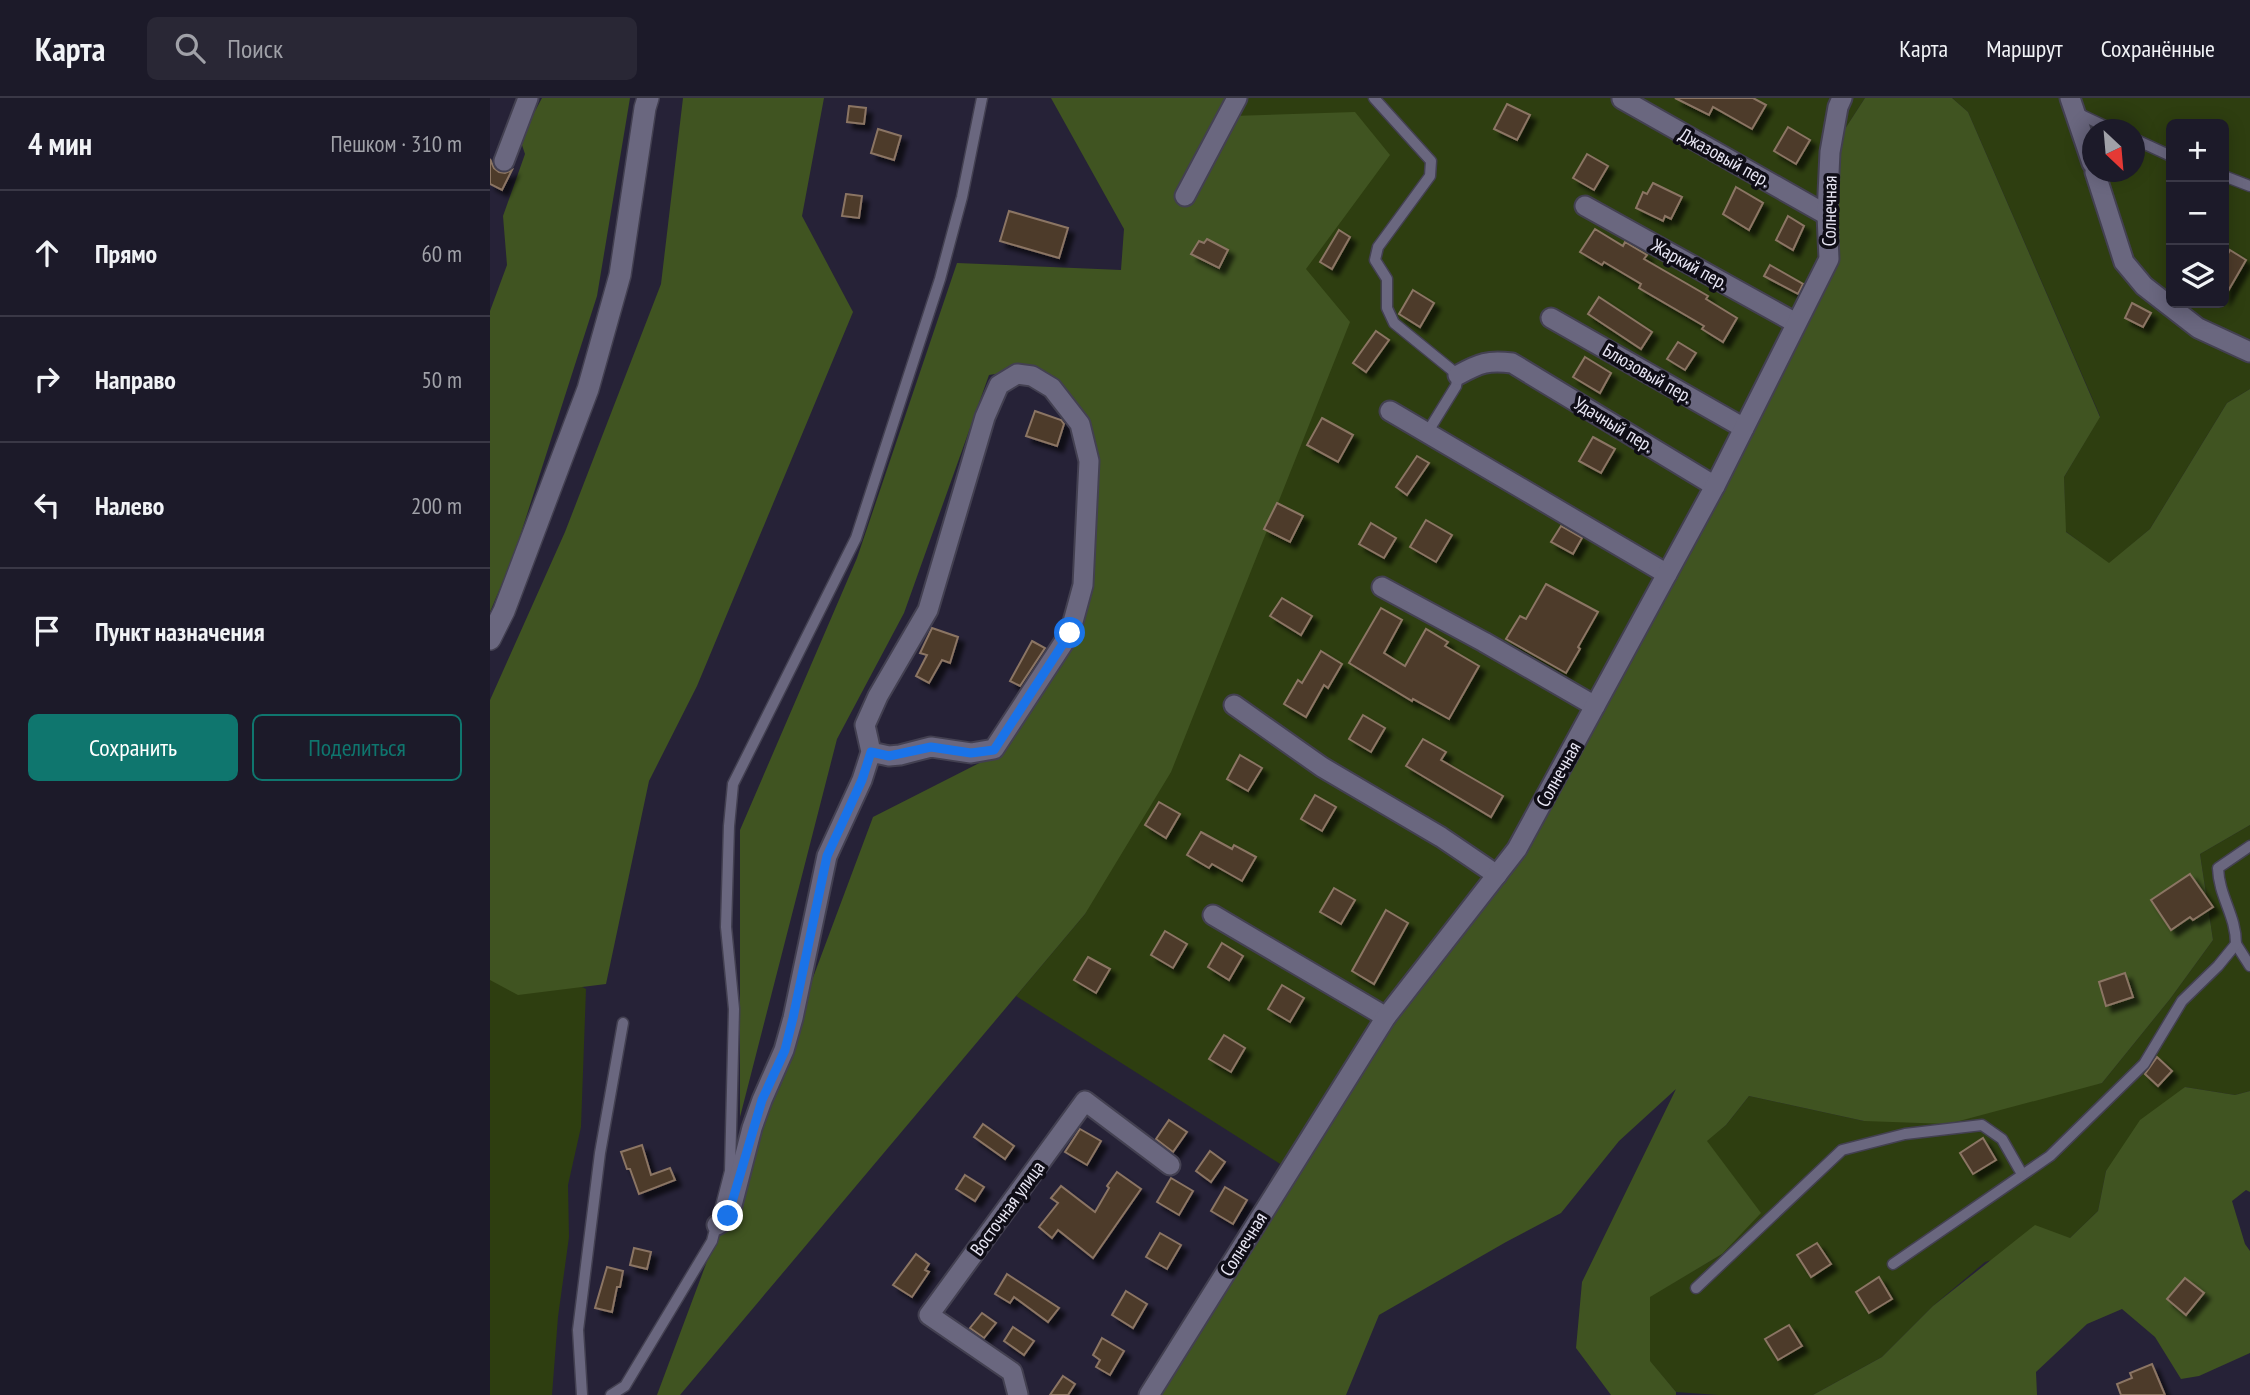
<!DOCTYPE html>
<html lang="ru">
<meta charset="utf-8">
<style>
body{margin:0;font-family:"PT Sans Narrow",sans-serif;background:#292735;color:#f1f3f6}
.controls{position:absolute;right:21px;top:21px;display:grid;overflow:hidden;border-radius:10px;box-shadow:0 4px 18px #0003}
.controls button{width:63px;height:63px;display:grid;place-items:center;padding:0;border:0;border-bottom:2px solid #3a3846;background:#1c1a29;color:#f1f3f6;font:35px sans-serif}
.compass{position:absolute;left:1592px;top:21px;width:63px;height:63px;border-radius:50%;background:#1c1a29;box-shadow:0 4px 18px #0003;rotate:154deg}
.stop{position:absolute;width:21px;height:21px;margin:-16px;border:5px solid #1a73e8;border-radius:50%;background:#fff}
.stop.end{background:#1a73e8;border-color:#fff;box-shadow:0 2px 7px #0008}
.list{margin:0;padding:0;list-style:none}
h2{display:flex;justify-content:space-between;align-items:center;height:91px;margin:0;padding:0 28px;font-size:30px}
h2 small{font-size:23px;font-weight:400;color:#a0a1a8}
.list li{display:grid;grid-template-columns:46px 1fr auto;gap:21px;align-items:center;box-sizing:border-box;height:126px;padding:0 28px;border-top:2px solid #3a3846}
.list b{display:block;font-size:26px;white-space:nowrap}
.list em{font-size:23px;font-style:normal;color:#a0a1a8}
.actions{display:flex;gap:14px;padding:21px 28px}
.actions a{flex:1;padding:16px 0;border:2px solid #0f766e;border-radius:10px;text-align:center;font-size:24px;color:#0f766e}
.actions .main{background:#0f766e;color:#fff}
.icon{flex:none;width:38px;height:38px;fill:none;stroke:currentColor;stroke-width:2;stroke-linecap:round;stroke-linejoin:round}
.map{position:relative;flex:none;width:1760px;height:1297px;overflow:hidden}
header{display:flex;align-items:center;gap:42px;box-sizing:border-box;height:98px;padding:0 35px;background:#1c1a29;border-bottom:2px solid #3a3846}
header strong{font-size:33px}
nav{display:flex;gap:38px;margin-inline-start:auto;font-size:24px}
.search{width:490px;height:63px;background:#292735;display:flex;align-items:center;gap:18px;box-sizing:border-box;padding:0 24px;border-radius:10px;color:#a0a1a8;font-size:26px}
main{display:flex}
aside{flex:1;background:#1c1a29}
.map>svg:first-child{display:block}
.green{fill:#2e3e10;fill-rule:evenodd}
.forest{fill:#405421}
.building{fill:#4d3a2a;stroke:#8b7564;stroke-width:2;filter:url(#shadow)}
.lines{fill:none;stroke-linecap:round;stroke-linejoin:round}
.lane-casing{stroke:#434051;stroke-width:13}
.street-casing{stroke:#434051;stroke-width:23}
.secondary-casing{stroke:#434051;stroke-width:24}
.lane{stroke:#6a677f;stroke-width:10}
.street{stroke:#6a677f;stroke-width:19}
.secondary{stroke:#6a677f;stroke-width:21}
.route{stroke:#1a73e8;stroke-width:9}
.labels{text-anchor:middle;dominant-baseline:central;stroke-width:7;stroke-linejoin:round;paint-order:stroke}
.street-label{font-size:19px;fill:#e8e6f4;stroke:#0f0d16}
</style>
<header>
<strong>Карта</strong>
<div class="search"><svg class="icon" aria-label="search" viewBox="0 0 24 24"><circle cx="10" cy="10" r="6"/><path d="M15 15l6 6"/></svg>Поиск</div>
<nav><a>Карта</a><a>Маршрут</a><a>Сохранённые</a></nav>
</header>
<main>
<aside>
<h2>4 мин<small>Пешком · 310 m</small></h2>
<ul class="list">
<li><svg class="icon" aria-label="ahead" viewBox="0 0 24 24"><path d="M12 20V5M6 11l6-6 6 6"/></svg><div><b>Прямо</b></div><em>60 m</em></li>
<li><svg class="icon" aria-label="right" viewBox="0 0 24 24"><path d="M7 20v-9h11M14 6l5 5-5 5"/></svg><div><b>Направо</b></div><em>50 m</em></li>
<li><svg class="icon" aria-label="left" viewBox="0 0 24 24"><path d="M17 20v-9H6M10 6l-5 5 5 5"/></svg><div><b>Налево</b></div><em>200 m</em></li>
<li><svg class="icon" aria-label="arrive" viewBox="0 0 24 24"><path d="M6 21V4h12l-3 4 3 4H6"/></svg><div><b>Пункт назначения</b></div></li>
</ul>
<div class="actions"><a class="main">Сохранить</a><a>Поделиться</a></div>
</aside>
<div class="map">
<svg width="1760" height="1297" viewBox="0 0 1760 1297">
<defs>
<filter id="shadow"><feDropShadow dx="6" dy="6" stdDeviation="2" flood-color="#0009"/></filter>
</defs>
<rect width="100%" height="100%" fill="#262237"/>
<g class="green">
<path d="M740 0H1375L1340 54 1345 168 1027 751 806 1076 526 898 595 816 816 171 741 18Z"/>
<path d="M1462 0H1760V291L1737 305 1660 431 1619 466 1575 433 1574 379 1610 318 1478 14ZM1681 26H1734V205H1681ZM1602 32H1644V74H1602Z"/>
<path d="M1760 727V993L1745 997 1695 989 1616 1073 1608 1113 1580 1140 1495 1164 1443 1208 1392 1259 1323 1297H1228L1186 1294 1160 1264V1198L1232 1156 1216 1043 1236 1027 1259 998 1374 1023 1612 985 1680 901 1723 842 1710 756Z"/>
<path d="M0 828 45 863 96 891 91 1029 78 1087 79 1139 68 1219 62 1297H0Z"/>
</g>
<g class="forest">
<path d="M52 0H140L107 198 23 460 0 514V213L17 167 13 118 35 56 30 41Z"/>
<path d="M193 0H334L312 118 363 214 207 588 159 683 116 886 28 897 0 882V602L75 434 171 186Z"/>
<path d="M561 0H740L742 18 865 14 900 57 816 171 860 224 681 674 595 816 190 1297H167L383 719 511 654 598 489 589 336 542 270 499 277 414 515 347 641 250 1019V732L367 460 467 165 631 172 634 131Z"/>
<path d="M1375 0H1462L1478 14 1610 319 1574 379 1576 434 1619 465 1660 431 1737 305 1760 291V727L1710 756 1723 842 1680 901 1612 985 1458 1026 1374 1023 1259 998 1236 1027 1217 1043 1271 1115 1232 1156 1160 1199V1263L1186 1294V1297H1121L1086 1250 1092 1184 1186 991 1129 1043 1071 1115 1016 1144 889 1217 856 1297H660L835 1020 1027 751 1345 168 1340 54Z"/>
<path d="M1695 989 1745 997 1760 993V1094L1756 1092 1742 1103 1755 1146 1760 1153V1255L1709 1278 1691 1281 1665 1239 1632 1211 1597 1226 1546 1274 1547 1297H1323L1392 1259 1443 1208 1545 1127 1580 1140 1608 1113 1616 1073 1650 1022Z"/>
</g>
<g class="building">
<path d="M1185 0H1263L1276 7 1262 31 1223 9 1219 17Z"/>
<path d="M1017 6 1040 17 1027 42 1004 31Z"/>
<path d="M359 8 376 10 374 26 357 24Z"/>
<path d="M1298 29 1320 42 1306 66 1284 53Z"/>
<path d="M388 31 411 38 404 62 381 55Z"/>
<path d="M1097 56 1118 68 1104 92 1083 80Z"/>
<path d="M0 61 4 70 9 74 15 75 22 72 12 92 0 86Z"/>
<path d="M1163 85 1192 99 1181 121 1175 118 1173 123 1146 110 1153 94 1157 96Z"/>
<path d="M1246 89 1273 105 1259 132 1233 116Z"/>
<path d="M356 96 372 98 369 120 352 118Z"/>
<path d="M519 113 578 130 569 160 510 143Z"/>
<path d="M1298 118 1314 128 1303 152 1286 142Z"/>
<path d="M1105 131 1133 148 1135 144 1157 157 1154 161 1218 198 1216 201 1247 220 1233 244 1212 231 1214 228 1149 190 1151 186 1114 164 1112 167 1090 154Z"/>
<path d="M849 132 860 139 842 171 830 164Z"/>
<path d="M717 141 738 152 729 170 701 156 709 143 714 145Z"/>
<path d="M1740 152 1756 162 1734 200V163Z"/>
<path d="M1280 167 1313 186 1308 196 1274 178Z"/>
<path d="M923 192 944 205 930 229 909 216Z"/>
<path d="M1109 199 1162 234 1151 251 1098 216Z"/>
<path d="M1642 205 1661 215 1653 229 1635 220Z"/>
<path d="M886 233 899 242 876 274 863 265Z"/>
<path d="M1188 244 1206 255 1195 272 1177 261Z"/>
<path d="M1095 259 1121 275 1110 295 1083 279Z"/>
<path d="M545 313 571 322 574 326 567 348 536 338Z"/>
<path d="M832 320 863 337 848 364 817 347Z"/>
<path d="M1103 339 1125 351 1111 375 1089 363Z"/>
<path d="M927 358 939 365 917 397 906 389Z"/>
<path d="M787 405 813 418 800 444 774 431Z"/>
<path d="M936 422 962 437 946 464 920 449Z"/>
<path d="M881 425 906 440 894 460 869 446Z"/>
<path d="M1071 428 1092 440 1083 456 1061 444Z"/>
<path d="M1056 486 1108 514 1088 549 1090 551 1076 575 1016 541 1030 518 1036 521Z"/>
<path d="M792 500 822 518 811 537 780 518Z"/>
<path d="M891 510 912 522 894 555 915 568 936 531 958 544 955 548 989 568 959 621 923 601 922 603 859 565Z"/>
<path d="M442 530 468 539 460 565 452 562 439 585 426 578 437 557 430 555Z"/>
<path d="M542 543 555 550 530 588 520 583Z"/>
<path d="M831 553 852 566 838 590 834 587 816 619 794 606 808 582 812 585Z"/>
<path d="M873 617 895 630 881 654 859 641Z"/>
<path d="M933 641 956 654 951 662 1013 698 1001 719 916 668Z"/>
<path d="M750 657 772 670 758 693 737 681Z"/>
<path d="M825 697 846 709 832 733 811 721Z"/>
<path d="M669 704 690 716 676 740 655 727Z"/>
<path d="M711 734 742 751 744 747 766 759 752 783 722 766 719 770 697 757Z"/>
<path d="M1700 776 1723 809 1703 822 1700 819 1681 832 1661 802Z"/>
<path d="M844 790 865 802 851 826 830 814Z"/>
<path d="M896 812 918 825 884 886 862 873Z"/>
<path d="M675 833 697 846 683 870 661 857Z"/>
<path d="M732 845 753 858 739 882 718 869Z"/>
<path d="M598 859 620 871 606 895 584 882Z"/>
<path d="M1635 875 1643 899 1616 908 1609 884Z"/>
<path d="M792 887 814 900 800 924 778 911Z"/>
<path d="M734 937 755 950 741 974 719 961Z"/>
<path d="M1667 959 1682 973 1668 988 1655 976Z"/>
<path d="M679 1022 697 1034 683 1054 666 1041Z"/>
<path d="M493 1026 524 1048 515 1061 484 1039Z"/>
<path d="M590 1031 611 1043 597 1067 575 1054Z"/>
<path d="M1493 1040 1506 1062 1483 1076 1470 1055Z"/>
<path d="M152 1047 161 1077 180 1070 185 1082 149 1096 140 1071H137L131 1054Z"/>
<path d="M720 1053 735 1064 721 1084 706 1073Z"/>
<path d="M627 1074 651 1091 603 1160 568 1132 562 1140 549 1129 568 1105 561 1100 571 1088 605 1114 619 1090 617 1088Z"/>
<path d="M475 1077 494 1089 485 1103 466 1091Z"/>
<path d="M681 1080 703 1093 689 1117 667 1104Z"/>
<path d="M735 1089 757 1102 743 1126 721 1113Z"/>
<path d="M670 1135 691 1147 677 1171 656 1159Z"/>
<path d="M1327 1145 1341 1166 1321 1179 1307 1157Z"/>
<path d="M144 1150 161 1154 157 1171 140 1167Z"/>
<path d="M426 1156 439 1166 435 1172 439 1174 422 1199 403 1187Z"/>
<path d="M117 1169 133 1173 130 1189H127L122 1214 105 1210Z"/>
<path d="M517 1176 569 1210 558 1224 524 1199 520 1205 505 1196Z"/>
<path d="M1389 1179 1402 1201 1379 1215 1366 1194Z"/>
<path d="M1695 1180 1714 1195 1696 1217 1677 1201Z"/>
<path d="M636 1193 657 1206 643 1230 622 1217Z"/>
<path d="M492 1215 506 1225 494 1240 480 1230Z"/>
<path d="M1299 1227 1312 1248 1288 1262 1275 1241Z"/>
<path d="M523 1229 544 1243 534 1257 514 1243Z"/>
<path d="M612 1240 634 1253 620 1277 606 1269 610 1262 603 1257Z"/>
<path d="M1662 1266 1675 1297H1631L1627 1286 1642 1280 1640 1275Z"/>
<path d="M573 1278 585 1286 578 1297H560Z"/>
</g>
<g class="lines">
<defs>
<g id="lane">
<path d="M884 0 941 63 940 78 888 149 885 162 897 181V210L904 225 968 277 966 288 937 335"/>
<path d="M1587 15 1623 32"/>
<path d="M1644 41 1681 58"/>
<path d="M1734 78 1760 88"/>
<path d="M1746 846 1760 868"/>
<path d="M1403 1166 1560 1058 1654 966 1692 903 1728 868 1746 846C1746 817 1729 799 1728 770L1760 748"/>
<path d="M1206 1190 1352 1052 1415 1036 1492 1027 1512 1041 1532 1076"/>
<path d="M92 1297 88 1232 110 1055 133 925"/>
<path d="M121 1297 135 1288 222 1143 240 1073 244 911 236 829 239 728 243 686 366 440 450 181 472 99 492 0"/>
</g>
<g id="street">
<path d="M1580 0 1602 65"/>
<path d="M1132 1 1337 117"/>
<path d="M14 63 38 0"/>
<path d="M1605 74 1634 164 1654 188 1708 230 1760 254"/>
<path d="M695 98 747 0"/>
<path d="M1095 108 1306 225"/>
<path d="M1061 220 1254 330"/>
<path d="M968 277C990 265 998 262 1022 265L1225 388"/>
<path d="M900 313 1177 476"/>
<path d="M892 489 994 544 1105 608"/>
<path d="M744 607 832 669 951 739 1007 777"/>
<path d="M723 817 896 919"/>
<path d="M227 1127 234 1123 241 1111 262 1030 272 1002 294 952 303 920 337 758 372 682 381 654 375 627 388 598 438 512 495 319 509 287 527 276 542 278 562 290 590 326 599 363 593 487 580 535 504 651 481 655 441 649 410 657 399 658 381 654"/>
<path d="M528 1297 522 1274 439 1217 595 1003 680 1067"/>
<path d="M659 1297 896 919 1027 751 1225 388 1339 161 1337 117 1340 54 1348 9 1352 0"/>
</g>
<path id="secondary" d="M0 541 14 513 98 291 130 177 155 10 158 0"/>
</defs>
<use href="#lane" class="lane-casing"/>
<use href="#street" class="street-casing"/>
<use href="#secondary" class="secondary-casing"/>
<use href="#lane" class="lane"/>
<use href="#street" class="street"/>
<use href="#secondary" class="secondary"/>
</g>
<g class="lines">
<path class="route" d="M238 1118 272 1002 295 952 303 920 337 758 372 682 381 654 399 658 441 649 481 655 504 652 580 535"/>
</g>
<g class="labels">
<g class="street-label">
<text transform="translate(1235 59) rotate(29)">Джазовый пер.</text>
<text transform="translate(1339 113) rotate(-89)">Солнечная</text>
<text transform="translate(1200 166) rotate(29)">Жаркий пер.</text>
<text transform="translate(1158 275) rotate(30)">Блюзовый пер.</text>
<text transform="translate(1124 326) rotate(31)">Удачный пер.</text>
<text transform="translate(1068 676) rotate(-61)">Солнечная</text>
<text transform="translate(517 1110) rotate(-54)">Восточная улица</text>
<text transform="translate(753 1146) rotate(-58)">Солнечная</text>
</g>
</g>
</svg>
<div class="controls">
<button>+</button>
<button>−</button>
<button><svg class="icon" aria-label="layers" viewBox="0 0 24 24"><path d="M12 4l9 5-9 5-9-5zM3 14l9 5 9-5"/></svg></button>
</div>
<svg class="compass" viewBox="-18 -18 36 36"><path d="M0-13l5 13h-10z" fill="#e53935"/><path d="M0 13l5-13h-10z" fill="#a0a1a8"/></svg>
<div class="stop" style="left:580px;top:535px"></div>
<div class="stop end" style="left:238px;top:1118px"></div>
</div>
</main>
